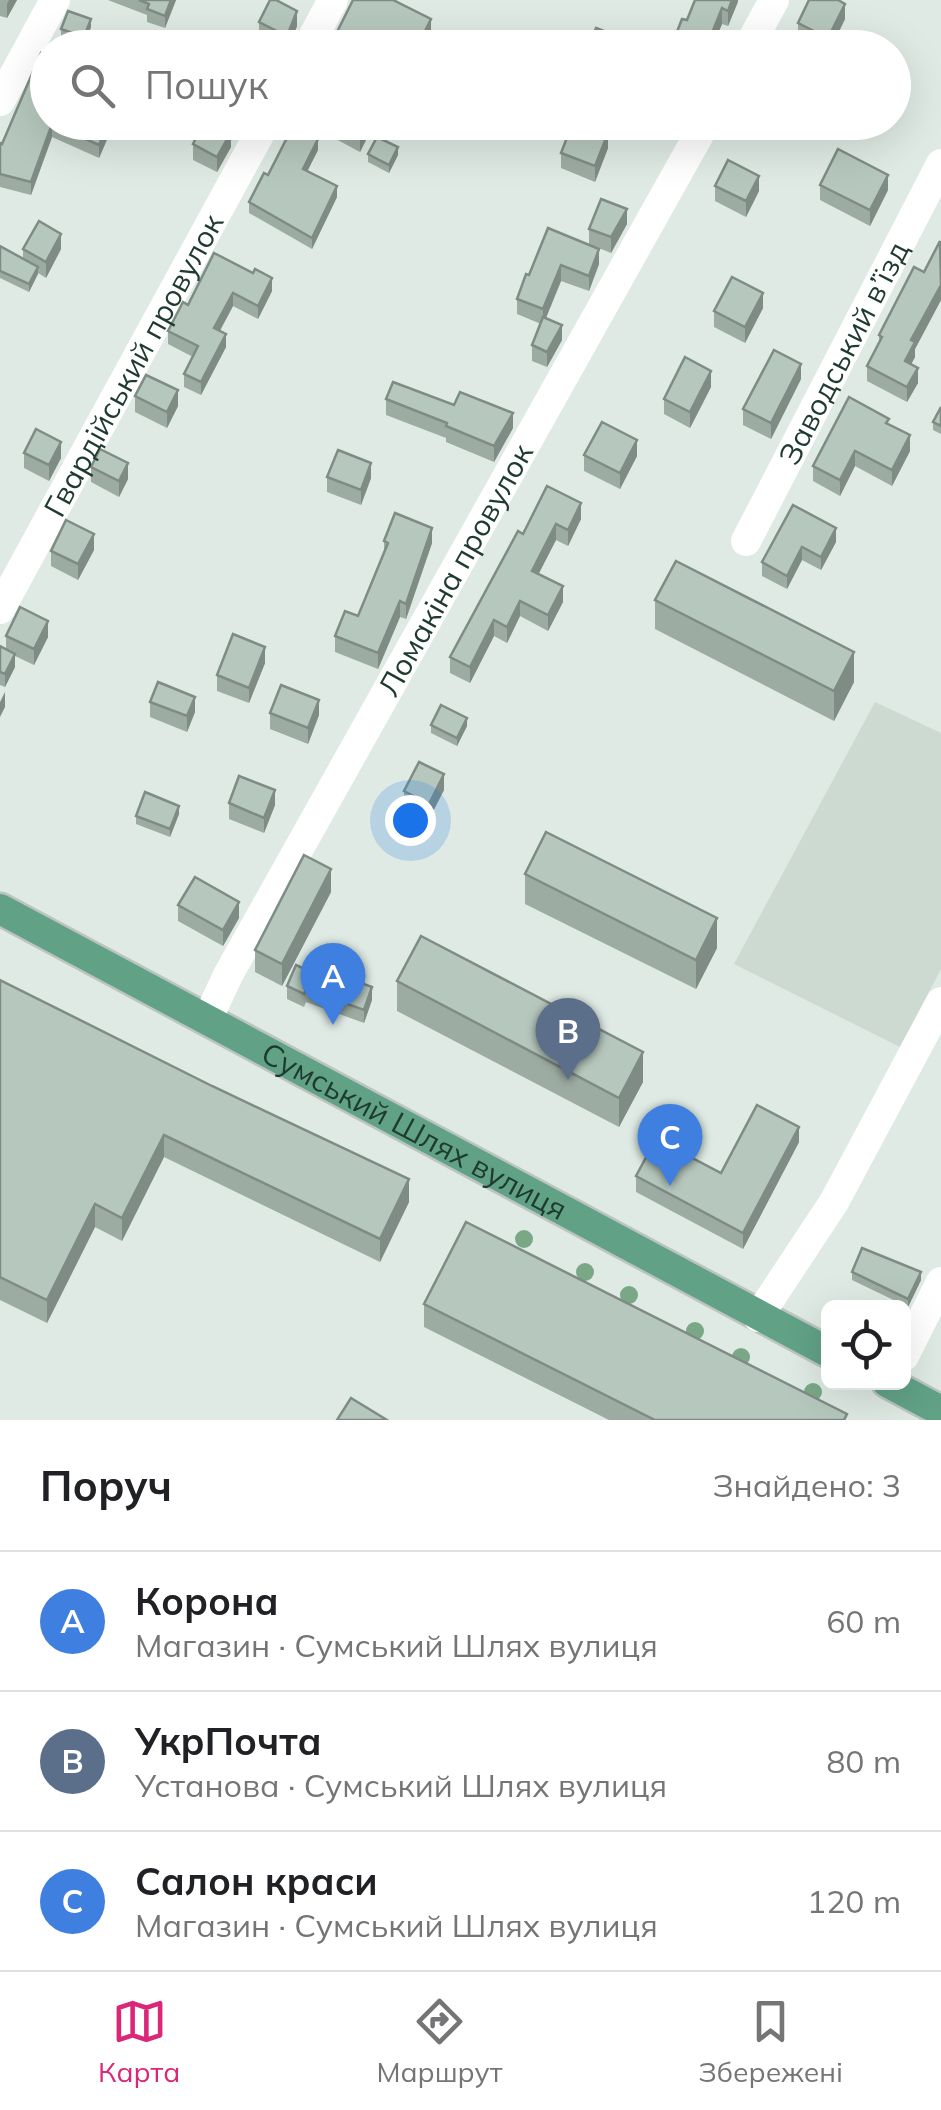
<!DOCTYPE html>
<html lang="uk">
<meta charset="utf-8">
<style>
body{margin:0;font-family:Mulish,sans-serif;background:#f2f2f2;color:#202124}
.controls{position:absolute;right:30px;bottom:30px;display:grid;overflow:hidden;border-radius:15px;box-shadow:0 10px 40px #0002}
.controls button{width:90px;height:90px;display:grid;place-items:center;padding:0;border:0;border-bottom:2px solid #e0e0e0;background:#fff;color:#202124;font:50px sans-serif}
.you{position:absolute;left:410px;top:820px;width:35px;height:35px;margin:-25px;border:8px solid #fff;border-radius:50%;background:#1a73e8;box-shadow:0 0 0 15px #1a73e833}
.badge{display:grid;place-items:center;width:65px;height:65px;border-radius:50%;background:#db2777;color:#fff;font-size:32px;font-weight:700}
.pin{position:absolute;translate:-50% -82px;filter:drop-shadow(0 2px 5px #0008)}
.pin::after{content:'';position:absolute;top:52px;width:35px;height:30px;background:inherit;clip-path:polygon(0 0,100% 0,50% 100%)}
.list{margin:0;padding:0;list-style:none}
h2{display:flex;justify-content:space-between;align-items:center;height:130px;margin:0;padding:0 40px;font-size:42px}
h2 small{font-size:32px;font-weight:400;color:#757577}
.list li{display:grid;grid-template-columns:65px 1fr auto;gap:30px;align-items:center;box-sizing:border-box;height:140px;padding:0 40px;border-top:2px solid #e0e0e0}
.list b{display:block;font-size:38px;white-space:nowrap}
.list p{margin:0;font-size:32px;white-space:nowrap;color:#757577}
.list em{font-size:32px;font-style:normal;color:#757577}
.icon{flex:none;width:55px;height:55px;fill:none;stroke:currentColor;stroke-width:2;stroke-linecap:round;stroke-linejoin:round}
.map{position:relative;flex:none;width:941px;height:1420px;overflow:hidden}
.search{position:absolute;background:#fff;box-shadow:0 10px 40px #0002;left:30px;right:30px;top:30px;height:110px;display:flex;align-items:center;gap:25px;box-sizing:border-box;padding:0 35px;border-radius:55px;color:#757577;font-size:38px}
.sheet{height:550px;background:#fff}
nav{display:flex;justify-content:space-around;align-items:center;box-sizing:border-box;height:140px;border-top:2px solid #e0e0e0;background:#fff;font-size:28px;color:#757577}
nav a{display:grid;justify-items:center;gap:5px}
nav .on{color:#db2777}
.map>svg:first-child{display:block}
.built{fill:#ccdad2}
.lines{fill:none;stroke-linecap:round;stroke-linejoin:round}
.major-casing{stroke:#bcc4c1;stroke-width:35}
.minor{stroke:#fff;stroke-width:30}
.major{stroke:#61a287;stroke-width:30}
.tree{fill:#7aa886}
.wall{fill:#9daca3}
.shaded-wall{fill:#7f8c85}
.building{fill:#b6c8be;stroke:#7f8c85;stroke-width:2.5}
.labels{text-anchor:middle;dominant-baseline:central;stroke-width:8;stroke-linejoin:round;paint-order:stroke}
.street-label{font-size:30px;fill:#1f3a2f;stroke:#eef7f1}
</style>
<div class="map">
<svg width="941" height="1420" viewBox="0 0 941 1420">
<rect width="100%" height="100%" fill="#deeae3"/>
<path class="built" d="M875 702 941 733V969L900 1047 734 964Z"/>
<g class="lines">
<defs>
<g id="major">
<path id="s4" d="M0 909 828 1352"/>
<path d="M887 1382 941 1411"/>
</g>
</defs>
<use href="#major" class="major-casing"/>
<g class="minor">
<path d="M307 48 333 0"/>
<path d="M748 48 774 0"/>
<path d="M0 101 55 0"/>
<path id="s1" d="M746 541 941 164"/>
<path id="s2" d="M0 609 266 122"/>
<path id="s3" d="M208 1018 228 975 706 122"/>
<path d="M758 1317 834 1202 941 1002"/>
<path d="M904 1356 941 1282"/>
</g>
<use href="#major" class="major"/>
</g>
<g class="tree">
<circle cx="524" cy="1239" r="9"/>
<circle cx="585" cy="1272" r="9"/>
<circle cx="629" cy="1295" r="9"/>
<circle cx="695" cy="1331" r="9"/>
<circle cx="741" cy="1357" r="9"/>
<circle cx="813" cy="1392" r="9"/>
</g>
<g class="wall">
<path d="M0 0H17L7 18 0 16Z"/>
<path d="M108 0H176L165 28 147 22V15Z"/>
<path d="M396 0 431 34 424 48H329Z"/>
<path d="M738 0 728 26 722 24 712 48H671L682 19 687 20Z"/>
<path d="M845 19 831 48H816L798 38V23Z"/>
<path d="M259 22 297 26 289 48H279L259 37Z"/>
<path d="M91 27 84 45 61 37V29Z"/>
<path d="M48 122H119L116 129 109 125V135L99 158 52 137 31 195 0 187V143L2 144Z"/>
<path d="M203 122H212L231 147 217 172 193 160V144Z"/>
<path d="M332 122H375L360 152 332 137Z"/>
<path d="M608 148 595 182 561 168V153Z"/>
<path d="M318 150 307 171 337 197 312 249 249 213V202L268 175Z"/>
<path d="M368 154 398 155 389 173 368 162Z"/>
<path d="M820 185 888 190 870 226 820 200Z"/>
<path d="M715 186 759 191 746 217 715 201Z"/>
<path d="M627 224 611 253 589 244V229Z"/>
<path d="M548 228 599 264 589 291 561 281 546 318 562 340 547 367 532 361V345L541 324 517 314V299L529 275Z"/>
<path d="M941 242V300L915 349V357L911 364 918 383 907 402 867 381V366L879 343V335L924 272Z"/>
<path d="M0 246 23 259V249H61L46 278 38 273 29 292 0 278Z"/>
<path d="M214 253 272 291 258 319 233 306 220 331 226 347 201 395 184 387V374L193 357 168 344V331L188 305Z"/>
<path d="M763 308 745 343 714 327V311Z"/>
<path d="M801 379 771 439 743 425V409Z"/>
<path d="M711 387 690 428 664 414V399Z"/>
<path d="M135 396 178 406 167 428 135 412Z"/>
<path d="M386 399 513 428 494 462 446 442V438L386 415Z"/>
<path d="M941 407V434L933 430V422Z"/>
<path d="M889 424 910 451 892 486 855 466 840 496 813 481V466Z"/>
<path d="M24 453 61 458 49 481 24 468Z"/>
<path d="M584 455 637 456 620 489 584 471Z"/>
<path d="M91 467 128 479 119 497 91 482Z"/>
<path d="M327 477 371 478 361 505 327 492Z"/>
<path d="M793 505 836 542 821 570 802 560 787 589 762 576V562Z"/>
<path d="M581 519 568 546 556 540 538 574 563 602 548 631 520 616 507 643 494 636 470 683 450 673V657L523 534Z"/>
<path d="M384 541 432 543 406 619 400 617 378 669 335 652V636L358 616 384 551Z"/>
<path d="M94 550 78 580 51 566V551Z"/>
<path d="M655 600 854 682 834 721 655 629Z"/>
<path d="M6 636 48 637 34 665 15 656V667L5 687 0 685V646L6 649Z"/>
<path d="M265 663 249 703 217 691V675Z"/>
<path d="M150 702 195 712 187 732 150 717Z"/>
<path d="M270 713 319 715 308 744 270 729Z"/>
<path d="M431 725 467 726 457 746 431 733Z"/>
<path d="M444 790 429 819 404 806V791Z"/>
<path d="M229 803 275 805 264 833 229 819Z"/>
<path d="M179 814 170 837 136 824V816Z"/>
<path d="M525 874 717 948 696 989 525 904Z"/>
<path d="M331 892 282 986 255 972V950Z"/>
<path d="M178 905 239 918 223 946 178 921Z"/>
<path d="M0 980 409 1202 380 1262 164 1157 122 1241 95 1227 47 1323 0 1300Z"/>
<path d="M397 981 643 1082 619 1127 397 1011Z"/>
<path d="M334 983 372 1000 364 1023 306 1002 304 1007 287 999V986Z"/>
<path d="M799 1142 743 1249 636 1192V1176L721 1173Z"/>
<path d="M852 1272 921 1280 908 1307 852 1280Z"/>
<path d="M424 1304 847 1420H609L424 1327Z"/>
</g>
<g class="shaded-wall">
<path d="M9 0H17L7 18V4Z"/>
<path d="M171 0H176L165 28V16Z"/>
<path d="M732 0H738V2L728 26V11Z"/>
<path d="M845 4V19L831 48H828V38Z"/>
<path d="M722 8V24L712 48H706Z"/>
<path d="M297 11V26L289 48H287V36Z"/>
<path d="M91 19V27L84 45V37Z"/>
<path d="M431 19V34L424 48H421V39Z"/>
<path d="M109 122V135L99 158V145Z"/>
<path d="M367 122H375L360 152V137Z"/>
<path d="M52 124V137L31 195V182Z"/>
<path d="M231 132V147L217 172V157Z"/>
<path d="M608 133V148L595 182V166Z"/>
<path d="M318 139V150L303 180V169Z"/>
<path d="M398 147V155L389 173V165Z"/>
<path d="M888 175V190L870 226V210Z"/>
<path d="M759 176V191L746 217V201Z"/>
<path d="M337 186V197L312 249V238Z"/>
<path d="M627 209V224L611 253V237Z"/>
<path d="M61 234V249L46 278V262Z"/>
<path d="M599 249V264L589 291V276Z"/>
<path d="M561 265V281L543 325V309Z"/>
<path d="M38 267V274L29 292V284Z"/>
<path d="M272 278V291L258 319V306Z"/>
<path d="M941 285V300L915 349V357L905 376V361L911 340Z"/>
<path d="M233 293V306L214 341V328Z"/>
<path d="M763 293V308L745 343V327Z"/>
<path d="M562 325V340L547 367V352Z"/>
<path d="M226 334V347L201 395V382Z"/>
<path d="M801 364V379L771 439V423Z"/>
<path d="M918 368V383L907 402V387Z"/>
<path d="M711 371V387L690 428V412Z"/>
<path d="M178 390V406L167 428V412Z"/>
<path d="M513 413V428L494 462V446Z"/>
<path d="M910 435V451L892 486V470Z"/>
<path d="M637 440V456L620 489V473Z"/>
<path d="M61 442V458L49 481V465Z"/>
<path d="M855 451V466L840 496V480Z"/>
<path d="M128 463V479L119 497V481Z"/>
<path d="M371 463V478L361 505V490Z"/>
<path d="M581 503V519L568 546V530Z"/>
<path d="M556 524V540L532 587V571Z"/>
<path d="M432 528V543L406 619V604Z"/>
<path d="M836 528V542L821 570V557Z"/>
<path d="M94 534V550L78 580V564Z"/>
<path d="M802 547V560L787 589V576Z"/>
<path d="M563 586V602L548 631V615Z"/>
<path d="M400 601V617L378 669V653Z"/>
<path d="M520 601V616L507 643V627Z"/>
<path d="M494 620V636L470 683V667Z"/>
<path d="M48 621V637L34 665V649Z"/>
<path d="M265 647V663L249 703V688Z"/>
<path d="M854 652V682L834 721V691Z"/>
<path d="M15 654V667L5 687V674Z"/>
<path d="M5 692V707L0 717V702Z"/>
<path d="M195 697V712L187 732V716Z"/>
<path d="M319 700V715L308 744V728Z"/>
<path d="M467 718V726L457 746V738Z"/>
<path d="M444 774V790L429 819V804Z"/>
<path d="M275 790V805L264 833V818Z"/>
<path d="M179 806V814L170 837V829Z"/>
<path d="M331 869V892L282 986V964Z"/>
<path d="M239 902V918L223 946V930Z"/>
<path d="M717 918V948L696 989V960Z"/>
<path d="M372 987V1000L364 1023V1010Z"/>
<path d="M643 1052V1082L619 1127V1098Z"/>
<path d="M799 1127V1142L743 1249V1233Z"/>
<path d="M164 1135V1157L122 1241V1218Z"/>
<path d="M409 1179V1202L380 1262V1239Z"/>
<path d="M95 1204V1227L47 1323V1300Z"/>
<path d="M921 1272V1280L908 1307V1299Z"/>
</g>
<g class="building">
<path d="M139 0H171L165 16 147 9 149 4Z"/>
<path d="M270 0H276L297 11 287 36 259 22Z"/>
<path d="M353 0H393L431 19 421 39 412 35 406 48H329Z"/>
<path d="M695 0H732L728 11 722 8 706 48 671 47 682 19 687 20Z"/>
<path d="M809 0H838L845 4 828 38 798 23Z"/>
<path d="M68 11 91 19 84 37 61 29Z"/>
<path d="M596 28 638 44 636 48 589 46Z"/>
<path d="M41 53 48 56V122H109L99 145 52 124 31 182 0 174V143L2 144Z"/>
<path d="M204 122H212L231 132 217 157 193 144Z"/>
<path d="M332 122H367L360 137Z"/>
<path d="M573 122H582L608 133 595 166 561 153Z"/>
<path d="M293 126 318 139 303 169 337 186 312 238 249 202 264 173 268 175Z"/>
<path d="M377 137 398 147 389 165 368 154Z"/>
<path d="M838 149 888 175 870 210 820 185Z"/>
<path d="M728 160 759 176 746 201 715 186Z"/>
<path d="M601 199 627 209 611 237 589 229Z"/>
<path d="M39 221 61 234 46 262 23 249Z"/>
<path d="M548 228 599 249 589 276 561 265 543 309 517 299 526 274 529 275Z"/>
<path d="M940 241 941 285 911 340 915 342 905 361 918 368 907 387 867 366 882 337 879 335 914 267 924 272Z"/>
<path d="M0 246 38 267 29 284 0 271Z"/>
<path d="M214 253 253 273 255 269 272 278 258 306 233 293 214 328 226 334 201 382 184 374 198 346 168 331 183 302 188 305Z"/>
<path d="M732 277 763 293 745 327 714 311Z"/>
<path d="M543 317 562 325 547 352 532 345Z"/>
<path d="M774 350 801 364 771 423 743 409Z"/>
<path d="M685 357 711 371 690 412 664 399Z"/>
<path d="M146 375 178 390 167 412 135 396Z"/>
<path d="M393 382 454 405 460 392 513 413 494 446 446 426 447 423 386 399Z"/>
<path d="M849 397 889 419 886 423 910 435 892 470 855 451 840 480 813 466Z"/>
<path d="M941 407V426L933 422Z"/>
<path d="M602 422 637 440 620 473 584 455Z"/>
<path d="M36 429 61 442 49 465 24 453Z"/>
<path d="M100 449 128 463 119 481 91 467Z"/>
<path d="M338 450 371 463 361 490 327 477Z"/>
<path d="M547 486 581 503 568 530 556 524 532 571 563 586 548 615 520 601 507 627 494 620 470 667 450 657 518 531 523 534Z"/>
<path d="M793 505 836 528 821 557 802 547 787 576 762 562Z"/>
<path d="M395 513 432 528 406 604 400 601 378 653 335 636 345 611 358 616 388 543 384 541Z"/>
<path d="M66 520 94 534 78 564 51 551Z"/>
<path d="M676 561 854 652 834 691 655 600Z"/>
<path d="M20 607 48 621 34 649 6 636Z"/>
<path d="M233 634 265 647 249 688 217 675Z"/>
<path d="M0 646 15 654 5 674 0 672Z"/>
<path d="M158 682 195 697 187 716 150 702Z"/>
<path d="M281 685 319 700 308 728 270 713Z"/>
<path d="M441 705 467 718 457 738 431 725Z"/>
<path d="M419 762 444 774 429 804 404 791Z"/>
<path d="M239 776 275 790 264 818 229 803Z"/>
<path d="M145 792 179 806 170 829 136 816Z"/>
<path d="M546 832 717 918 696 960 525 874Z"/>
<path d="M304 855 331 869 282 964 255 950Z"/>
<path d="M195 877 239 902 223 930 178 905Z"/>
<path d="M421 936 643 1052 619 1098 397 981Z"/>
<path d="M296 965 334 983 337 974 372 987 364 1010 306 989 304 994 287 986Z"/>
<path d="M0 980 212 1086 409 1179 380 1239 164 1135 122 1218 95 1204 47 1300 0 1277Z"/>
<path d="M757 1105 799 1127 743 1233 636 1176 656 1139 721 1173Z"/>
<path d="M466 1222 847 1414 844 1420H655L424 1304Z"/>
<path d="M862 1248 921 1272 908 1299 852 1272Z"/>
<path d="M351 1398 387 1420H337Z"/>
</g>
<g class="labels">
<g class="street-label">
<text stroke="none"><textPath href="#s1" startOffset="212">Заводський в’їзд</textPath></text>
<text stroke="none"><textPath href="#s2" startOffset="278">Гвардійський провулок</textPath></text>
<text stroke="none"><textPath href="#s3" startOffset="512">Ломакіна провулок</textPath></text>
<text stroke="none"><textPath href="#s4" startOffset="470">Сумський Шлях вулиця</textPath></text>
</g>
</g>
</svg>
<div class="controls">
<button><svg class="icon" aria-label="locate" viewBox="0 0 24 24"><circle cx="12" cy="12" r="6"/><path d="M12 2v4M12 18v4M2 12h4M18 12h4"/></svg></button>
</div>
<div class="you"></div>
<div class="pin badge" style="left:333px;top:1025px;background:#3f7fe0">A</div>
<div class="pin badge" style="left:568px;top:1080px;background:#5c6f8a">B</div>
<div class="pin badge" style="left:670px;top:1186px;background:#3f7fe0">C</div>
<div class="search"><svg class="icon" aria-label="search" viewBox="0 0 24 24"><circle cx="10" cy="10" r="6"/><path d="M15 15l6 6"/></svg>Пошук</div>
</div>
<section class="sheet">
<h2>Поруч<small>Знайдено: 3</small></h2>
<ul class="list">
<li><span class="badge" style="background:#3f7fe0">A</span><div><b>Корона</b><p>Магазин · Сумський Шлях вулиця</p></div><em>60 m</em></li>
<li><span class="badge" style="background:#5c6f8a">B</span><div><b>УкрПочта</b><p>Установа · Сумський Шлях вулиця</p></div><em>80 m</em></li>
<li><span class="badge" style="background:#3f7fe0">C</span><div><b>Салон краси</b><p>Магазин · Сумський Шлях вулиця</p></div><em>120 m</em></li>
</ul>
</section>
<nav>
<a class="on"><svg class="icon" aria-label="map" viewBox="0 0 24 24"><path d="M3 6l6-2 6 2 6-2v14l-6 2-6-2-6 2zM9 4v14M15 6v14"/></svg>Карта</a>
<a><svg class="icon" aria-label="directions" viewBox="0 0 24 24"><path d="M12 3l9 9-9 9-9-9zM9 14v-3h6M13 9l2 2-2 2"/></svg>Маршрут</a>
<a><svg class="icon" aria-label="saved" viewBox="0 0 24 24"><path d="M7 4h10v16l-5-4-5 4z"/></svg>Збережені</a>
</nav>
